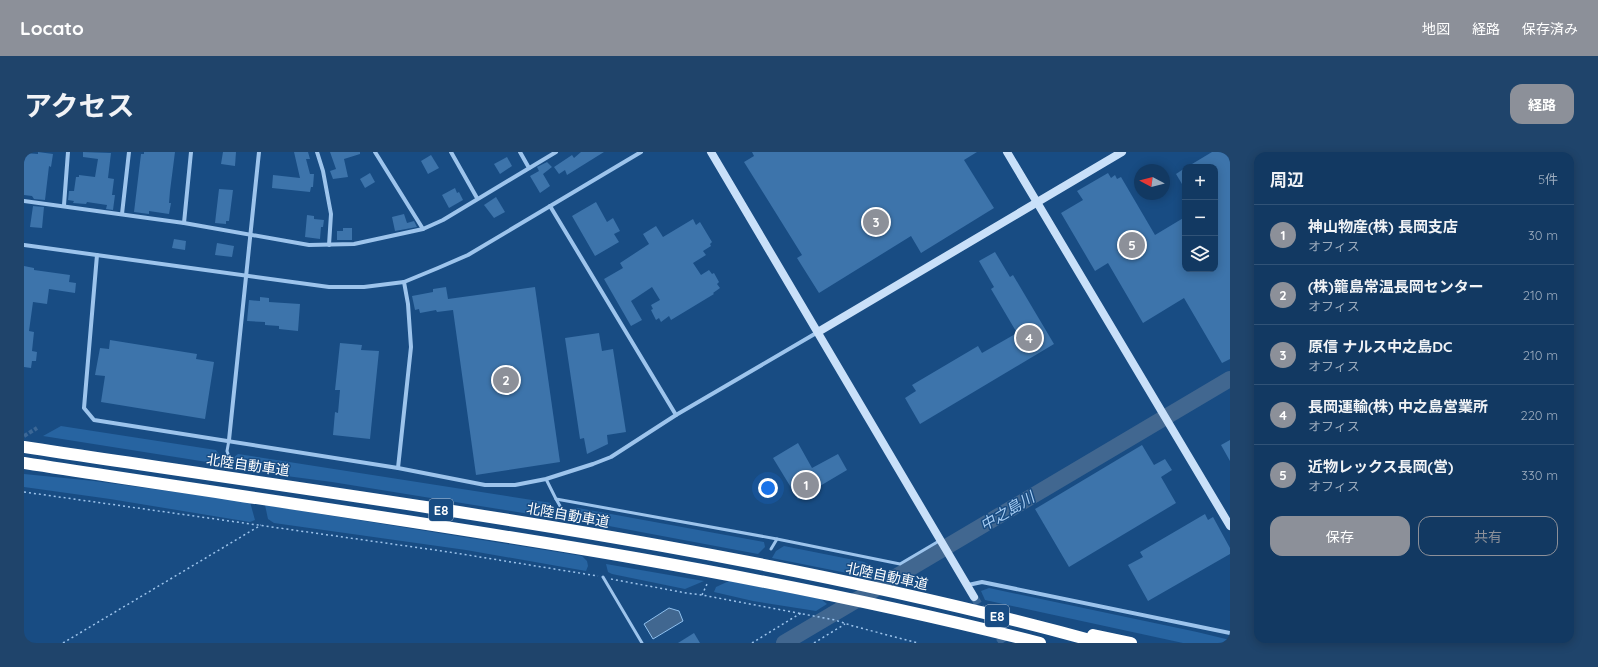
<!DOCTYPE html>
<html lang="ja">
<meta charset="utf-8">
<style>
body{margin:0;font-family:Quicksand,"Noto Sans JP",sans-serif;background:#1f446b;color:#f1f3f6}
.controls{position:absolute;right:12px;top:12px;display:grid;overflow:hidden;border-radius:8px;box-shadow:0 2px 10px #0003}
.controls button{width:36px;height:36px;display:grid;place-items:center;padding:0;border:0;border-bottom:1px solid #315377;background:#123962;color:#f1f3f6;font:20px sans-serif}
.compass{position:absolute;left:1110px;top:12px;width:36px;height:36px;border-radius:50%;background:#123962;box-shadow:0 2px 10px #0003;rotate:277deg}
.you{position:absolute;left:744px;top:336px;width:14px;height:14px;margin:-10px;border:3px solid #fff;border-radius:50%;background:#1a73e8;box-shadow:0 0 0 6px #1a73e833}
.badge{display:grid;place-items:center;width:26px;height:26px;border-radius:50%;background:#8c9099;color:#fff;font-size:13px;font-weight:700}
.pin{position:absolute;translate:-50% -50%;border:2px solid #fff;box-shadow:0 1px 4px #0006}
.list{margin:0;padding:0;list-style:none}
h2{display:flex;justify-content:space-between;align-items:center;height:52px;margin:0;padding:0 16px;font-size:17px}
h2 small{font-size:13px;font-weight:400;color:#9cacbe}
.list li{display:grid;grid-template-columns:26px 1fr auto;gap:12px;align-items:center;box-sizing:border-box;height:60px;padding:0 16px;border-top:1px solid #315377}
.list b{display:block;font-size:15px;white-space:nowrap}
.list p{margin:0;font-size:13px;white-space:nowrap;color:#9cacbe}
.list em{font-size:13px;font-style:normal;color:#9cacbe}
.actions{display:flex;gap:8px;padding:12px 16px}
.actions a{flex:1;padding:9px 0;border:1px solid #8c9099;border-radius:12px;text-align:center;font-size:14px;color:#8c9099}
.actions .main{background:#8c9099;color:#fff}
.icon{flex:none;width:22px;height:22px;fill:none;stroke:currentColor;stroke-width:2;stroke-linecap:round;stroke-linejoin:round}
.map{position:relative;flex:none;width:1206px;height:491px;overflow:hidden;border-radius:12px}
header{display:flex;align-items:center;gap:24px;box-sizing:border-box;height:56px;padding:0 20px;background:#8c9099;color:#fff}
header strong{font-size:19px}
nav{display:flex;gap:22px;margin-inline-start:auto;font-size:14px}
.intro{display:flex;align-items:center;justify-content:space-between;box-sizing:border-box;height:96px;padding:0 24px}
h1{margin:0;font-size:28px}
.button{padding:10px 18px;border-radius:12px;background:#8c9099;color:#fff;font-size:14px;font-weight:700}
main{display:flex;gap:24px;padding:0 24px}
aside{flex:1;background:#123962;border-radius:12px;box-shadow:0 2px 10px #0003}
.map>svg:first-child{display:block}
.green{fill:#2764a1}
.water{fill:#416790;stroke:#8fc0ee}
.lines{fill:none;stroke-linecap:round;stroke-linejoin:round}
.river{stroke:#416790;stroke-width:16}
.building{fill:#3d74ab}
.street-tunnel{stroke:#3b6796;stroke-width:4;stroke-dasharray:4 2;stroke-linecap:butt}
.secondary-tunnel{stroke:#3b6796;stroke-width:8;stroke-dasharray:8 4;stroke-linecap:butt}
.path{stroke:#9dc4ec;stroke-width:1.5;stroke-dasharray:2 3;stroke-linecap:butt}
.lane{stroke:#9dc4ec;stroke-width:3}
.street{stroke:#9dc4ec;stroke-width:4}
.secondary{stroke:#c9e0f9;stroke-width:8}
.highway{stroke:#fff;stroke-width:12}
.labels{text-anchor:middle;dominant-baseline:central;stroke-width:3;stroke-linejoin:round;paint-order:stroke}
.shield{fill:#184c83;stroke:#bac9da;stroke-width:1}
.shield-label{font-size:13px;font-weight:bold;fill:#fff}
.street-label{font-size:14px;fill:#fff;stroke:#184c83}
.water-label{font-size:15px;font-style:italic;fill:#a8cef4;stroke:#184c83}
</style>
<header>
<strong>Locato</strong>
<nav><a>地図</a><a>経路</a><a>保存済み</a></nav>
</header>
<div class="intro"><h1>アクセス</h1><a class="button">経路</a></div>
<main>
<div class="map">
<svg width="1206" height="491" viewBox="0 0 1206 491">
<rect width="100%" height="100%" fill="#184c83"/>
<g class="green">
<path d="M37 274 192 298 202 313 19 284Z"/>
<path d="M214 302 527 351 530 366 308 330 216 318 209 306Z"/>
<path d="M0 322 70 329 226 350 231 368 226 370 86 347 0 335Z"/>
<path d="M241 353 558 404 563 409 564 414 562 419 442 398 250 371 244 367Z"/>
<path d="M554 356 740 390 741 395 734 402 553 368 546 360 548 357Z"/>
<path d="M760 394 840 410 849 415 850 420 848 426 748 406 752 399Z"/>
<path d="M582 412 680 429 661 437 588 422 584 420Z"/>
<path d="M705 429 797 447 803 452 792 459 729 449 690 440 692 435Z"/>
<path d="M965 436 1173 480 1206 488V491H1159L961 448 957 439Z"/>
</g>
<path class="water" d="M645 456 655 459 659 469 629 487 620 472Z"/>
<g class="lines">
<path class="river" d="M760 491 1206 227"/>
</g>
<g class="building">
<path d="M14 0 29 2 27 15 25 14 21 48 10 47 8 44 0 43V1L14 2Z"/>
<path d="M59 0 87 1 84 26 90 27 88 43H91L89 58 82 57 83 53 63 50 62 52 49 51 50 49 44 48 45 39H50L52 25H55V23L71 25 74 7 59 5Z"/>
<path d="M120 0H151L146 39 145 51H147L145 62 125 59V62L110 60 117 2H120Z"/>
<path d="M199 0H212L211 14 197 12Z"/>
<path d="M270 0H284L286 7H282L286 22H290L289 35H287L286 40 248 36 249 23 276 26Z"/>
<path d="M306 0H336V2L320 7 324 25 309 27 306 19 312 17Z"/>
<path d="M557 0H580L543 23 541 18 535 22 530 15 548 3 550 6Z"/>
<path d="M728 0H953L940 8 970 56 897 101 887 84 795 141 773 106 778 103 720 10 730 4Z"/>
<path d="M1188 0H1206V207L1198 211 1160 146 1119 171 1084 111 1071 119 1037 61 1059 48 1053 39 1084 21 1087 26 1091 23 1093 27 1097 25 1131 83 1161 65V117H1191V15H1163Z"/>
<path d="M407 3 415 16 404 22 397 9Z"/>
<path d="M483 5 488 14 476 22 470 12Z"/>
<path d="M523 10 528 15 519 22 526 34 516 41 506 24 515 19 513 15Z"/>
<path d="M1161 16V37L1152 22Z"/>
<path d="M346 21 351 30 341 36 336 27Z"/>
<path d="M431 36 433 41 435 40 439 48 425 56 418 43Z"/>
<path d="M195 37 209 38 205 69H202V72L191 71Z"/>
<path d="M472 45 481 60 470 66 460 53Z"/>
<path d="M572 50 583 70 589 66 596 79 590 82 595 90 571 104 548 64Z"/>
<path d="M9 54 20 55 18 76 6 75Z"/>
<path d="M380 62 383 71 390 69 393 75 371 79 368 65Z"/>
<path d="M283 63 290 64V67L300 68 299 75H297L296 87 281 85Z"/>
<path d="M669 67 672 73 676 70 688 90 686 92 687 94 679 99 682 103 669 111 677 123 685 118 688 122 690 121 695 130 693 132 696 136 689 141 690 142 647 168 645 164 637 170 635 166 632 168 627 158 629 157 627 153 636 148 628 135 607 149 618 168 607 174 580 127 599 116 596 111 625 92 619 82 632 74 639 85Z"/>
<path d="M319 76H328V88H313V79H319Z"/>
<path d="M150 87 162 89 161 98 148 96Z"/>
<path d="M193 91 210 94 208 105 191 103Z"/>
<path d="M971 100 986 125 989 123 1030 192 896 272 881 246 892 239 888 233 954 194 958 201 993 181 967 137 970 135 955 109Z"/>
<path d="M0 114 10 116V118L46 123 45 130 52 131 51 141 25 137 23 152 9 150 5 179 10 180 8 199 13 200 12 209H8L7 216 0 215Z"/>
<path d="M422 135 424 147 511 135 536 310 452 323 429 158 413 160 412 158 396 161 395 157 391 158 388 144 409 140V137Z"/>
<path d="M236 145 245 146V150L276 152 274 179 255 177V174L241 173V170L223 169 225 148 236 149Z"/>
<path d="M575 181 578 199 589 197 602 280 583 283 584 292 563 302 560 286 556 287 541 186Z"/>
<path d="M86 188 173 202 172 207 190 210 181 267 77 250 81 224 71 223 76 196 85 197Z"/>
<path d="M316 191 338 193 337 198 355 199 346 287 309 283 311 260 314 261 316 238H311Z"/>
<path d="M1206 288V309L1197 293Z"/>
<path d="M774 291 788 316 814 302 823 318 774 347 749 306Z"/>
<path d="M1118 293 1130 313 1141 307 1148 318 1137 325 1152 351 1045 415 1011 357Z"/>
<path d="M1181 362 1184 368 1189 365 1206 396V402L1124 449 1104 413 1119 405 1116 400Z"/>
<path d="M670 481 676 491H654Z"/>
</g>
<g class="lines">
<path class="street-tunnel" d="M0 284 13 276"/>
<path class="secondary-tunnel" d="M950 445 979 491"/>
<g class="path">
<path d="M0 340 425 400 574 424"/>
<path d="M587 427 662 441 678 443 811 468 829 474 894 491"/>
<path d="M678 443 683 432"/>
<path d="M39 491 237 373"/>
<path d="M728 491 777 461"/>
<path d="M790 491 821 472"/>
</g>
<g class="lane">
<path d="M205 288 203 299 206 308"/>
<path d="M522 327 532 347 540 361"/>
<path d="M532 347 753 387 876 412 915 389"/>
<path d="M747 397 753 387"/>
<path d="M579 425 618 491"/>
</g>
<g class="street">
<path d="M293 0 299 19 307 62 305 93"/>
<path d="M351 0 399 77"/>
<path d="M427 0 453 46"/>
<path d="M496 0 505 16"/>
<path d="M0 49 160 71 285 93 330 92 399 77 419 68 532 0"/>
<path d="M40 53 44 0"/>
<path d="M526 54 652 263"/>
<path d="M98 62 105 0"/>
<path d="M160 71 167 0"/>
<path d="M0 93 305 135H340L380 130 414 116 444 103 617 0"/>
<path d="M73 103 60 256 70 268 374 316 461 333H491L522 327 569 312 587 305 652 263 794 180"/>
<path d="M205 288 235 0"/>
<path d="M374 316 387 195 384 152 380 130"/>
<path d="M944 433 958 430 1206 481"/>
</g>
<g class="secondary">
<path d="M687 0 950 445"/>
<path d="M983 0 1206 374"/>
<path d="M794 180 1098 0"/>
</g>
<g class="highway">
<path d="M0 295C360 350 725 394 1077 491"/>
<path d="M0 311C340 364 682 406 1016 491"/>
<path d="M1069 483 1107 491"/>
</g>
</g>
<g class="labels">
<g class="shield">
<rect x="405" y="347" width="24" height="22" rx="3"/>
<rect x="961" y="453" width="24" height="22" rx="3"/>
</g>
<g class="shield-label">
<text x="417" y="358">E8</text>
<text x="973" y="464">E8</text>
</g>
<g class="street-label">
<text transform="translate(224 313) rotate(8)">北陸自動車道</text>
<text transform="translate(544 363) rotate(10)">北陸自動車道</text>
<text transform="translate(863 424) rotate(12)">北陸自動車道</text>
</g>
<g class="water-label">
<text transform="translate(983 359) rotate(-31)">中之島川</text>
</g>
</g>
</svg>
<div class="controls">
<button>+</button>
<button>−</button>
<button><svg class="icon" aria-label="layers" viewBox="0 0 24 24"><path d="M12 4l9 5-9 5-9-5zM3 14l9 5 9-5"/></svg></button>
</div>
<svg class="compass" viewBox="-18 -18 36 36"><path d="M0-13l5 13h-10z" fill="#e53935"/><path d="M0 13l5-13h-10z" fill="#9cacbe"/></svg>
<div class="you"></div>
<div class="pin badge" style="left:782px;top:333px">1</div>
<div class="pin badge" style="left:482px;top:228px">2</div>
<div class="pin badge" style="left:852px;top:70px">3</div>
<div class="pin badge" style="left:1005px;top:186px">4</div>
<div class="pin badge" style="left:1108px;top:93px">5</div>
</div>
<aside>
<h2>周辺<small>5件</small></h2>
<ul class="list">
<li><span class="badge">1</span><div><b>神山物産(株) 長岡支店</b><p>オフィス</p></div><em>30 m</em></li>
<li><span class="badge">2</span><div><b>(株)籠島常温長岡センター</b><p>オフィス</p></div><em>210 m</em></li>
<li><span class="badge">3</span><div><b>原信 ナルス中之島DC</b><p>オフィス</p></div><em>210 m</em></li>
<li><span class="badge">4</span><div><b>長岡運輸(株) 中之島営業所</b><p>オフィス</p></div><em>220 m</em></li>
<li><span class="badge">5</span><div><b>近物レックス長岡(営)</b><p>オフィス</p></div><em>330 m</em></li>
</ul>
<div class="actions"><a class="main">保存</a><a>共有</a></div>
</aside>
</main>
